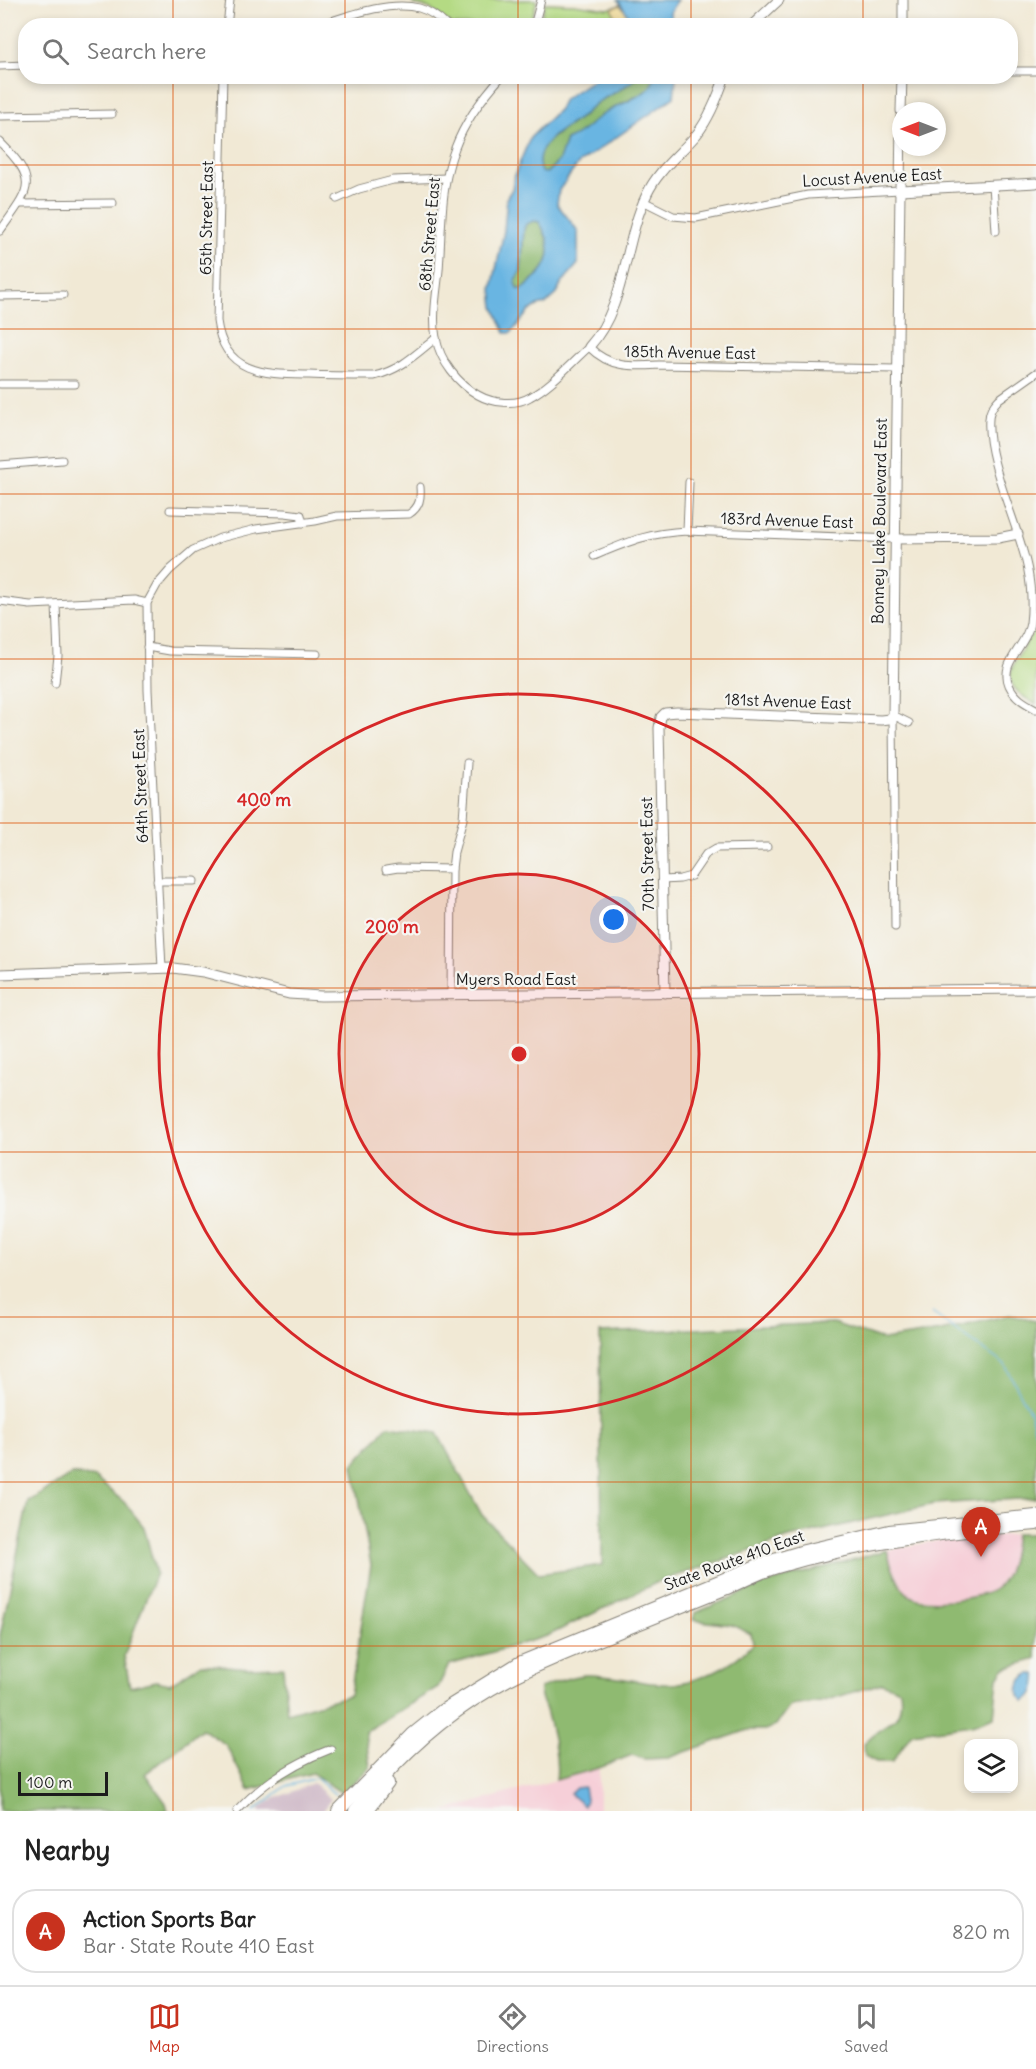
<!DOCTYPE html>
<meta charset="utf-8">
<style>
body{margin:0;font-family:Delius,sans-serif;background:#f6f6f6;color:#222}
.controls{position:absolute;right:18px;bottom:18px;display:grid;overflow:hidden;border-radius:12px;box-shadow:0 3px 9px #0003}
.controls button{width:54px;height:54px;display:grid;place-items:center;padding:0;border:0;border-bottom:2px solid #e0e0e0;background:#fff;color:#222;font:30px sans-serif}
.compass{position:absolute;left:892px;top:102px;width:54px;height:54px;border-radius:50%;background:#fff;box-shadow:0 3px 9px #0003;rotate:270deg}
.scale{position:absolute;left:18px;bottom:15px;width:90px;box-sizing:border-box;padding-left:6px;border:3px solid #1c1c1c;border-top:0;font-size:16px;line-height:21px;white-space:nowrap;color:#1c1c1c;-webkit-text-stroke:4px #f6f6f2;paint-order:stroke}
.you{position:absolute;left:614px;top:920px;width:21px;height:21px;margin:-15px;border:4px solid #fff;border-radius:50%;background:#1a73e8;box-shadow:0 0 0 9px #1a73e833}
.badge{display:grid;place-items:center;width:39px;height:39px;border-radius:50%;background:#c8321e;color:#fff;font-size:20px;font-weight:700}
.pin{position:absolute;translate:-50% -50px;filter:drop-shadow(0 2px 3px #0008)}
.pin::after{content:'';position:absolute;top:32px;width:21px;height:18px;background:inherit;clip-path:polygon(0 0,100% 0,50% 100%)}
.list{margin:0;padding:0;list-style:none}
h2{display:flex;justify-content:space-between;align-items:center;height:78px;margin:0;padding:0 24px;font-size:26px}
h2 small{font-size:20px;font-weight:400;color:#767676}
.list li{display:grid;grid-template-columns:39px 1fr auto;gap:18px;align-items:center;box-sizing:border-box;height:84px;margin:0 12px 12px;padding:0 12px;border:2px solid #e0e0e0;border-radius:24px}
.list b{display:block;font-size:22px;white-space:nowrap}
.list p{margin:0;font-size:20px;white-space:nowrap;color:#767676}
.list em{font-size:20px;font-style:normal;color:#767676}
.icon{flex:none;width:33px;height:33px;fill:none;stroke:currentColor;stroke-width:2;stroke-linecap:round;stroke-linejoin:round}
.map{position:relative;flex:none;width:1036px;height:1811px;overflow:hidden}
.search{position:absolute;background:#fff;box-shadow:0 3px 9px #0003;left:18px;right:18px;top:18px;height:66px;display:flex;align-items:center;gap:15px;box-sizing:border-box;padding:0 21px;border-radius:24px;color:#767676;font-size:22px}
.sheet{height:174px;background:#fff}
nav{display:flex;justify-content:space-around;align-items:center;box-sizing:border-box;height:84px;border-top:2px solid #e0e0e0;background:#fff;font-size:16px;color:#767676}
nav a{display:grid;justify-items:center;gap:3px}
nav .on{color:#c8321e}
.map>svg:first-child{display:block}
.built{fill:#f6cfd8}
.industrial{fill:#d1bdca}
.green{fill:#b4da83;stroke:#687b50;stroke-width:1.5}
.forest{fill:#8fba71;stroke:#566b46;stroke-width:1.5}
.sand{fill:#eeda9e;stroke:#857b5d;stroke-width:1.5}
.water{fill:#69b5e2;stroke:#42687f;stroke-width:1.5;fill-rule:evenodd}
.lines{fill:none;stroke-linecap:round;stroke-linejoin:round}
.stream{stroke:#69b5e2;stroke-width:1.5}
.street-casing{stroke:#868278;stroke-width:9}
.secondary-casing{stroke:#868278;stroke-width:11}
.highway-casing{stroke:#868278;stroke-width:14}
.street{stroke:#fff;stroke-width:7}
.secondary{stroke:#fff;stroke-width:9}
.highway{stroke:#fff;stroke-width:12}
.grid{fill:none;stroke:#de560d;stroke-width:1.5;stroke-opacity:0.55}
.ring{fill:none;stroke:#d62828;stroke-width:3}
.labels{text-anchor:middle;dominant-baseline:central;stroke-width:4.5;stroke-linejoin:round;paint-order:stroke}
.street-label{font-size:16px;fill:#1c1c1c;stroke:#f6f6f2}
.centre{fill:#d62828;stroke:#f6f6f2;stroke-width:3}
.ring-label{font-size:18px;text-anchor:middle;font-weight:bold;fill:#d62828;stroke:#f6f6f2;stroke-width:4.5;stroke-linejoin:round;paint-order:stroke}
</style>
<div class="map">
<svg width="1036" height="1811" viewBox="0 0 1036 1811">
<rect width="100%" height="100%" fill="#f6f6f2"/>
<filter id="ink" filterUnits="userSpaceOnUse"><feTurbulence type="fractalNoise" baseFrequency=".0167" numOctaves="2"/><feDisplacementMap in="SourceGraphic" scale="12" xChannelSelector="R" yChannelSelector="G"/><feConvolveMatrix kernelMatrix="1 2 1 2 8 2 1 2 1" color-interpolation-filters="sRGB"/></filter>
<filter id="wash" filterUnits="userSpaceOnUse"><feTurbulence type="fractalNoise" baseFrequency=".008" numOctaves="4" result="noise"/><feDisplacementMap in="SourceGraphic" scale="24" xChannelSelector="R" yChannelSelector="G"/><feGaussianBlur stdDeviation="1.35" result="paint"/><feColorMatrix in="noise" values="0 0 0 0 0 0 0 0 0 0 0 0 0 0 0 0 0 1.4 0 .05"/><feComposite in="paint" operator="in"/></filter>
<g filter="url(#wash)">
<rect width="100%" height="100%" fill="#f1e9d5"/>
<g class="built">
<path d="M1015 1534 1009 1568 996 1589 979 1596 939 1601 912 1597 904 1590 890 1561 887 1550 943 1540Z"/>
<path d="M599 1768V1811H444L556 1780Z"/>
</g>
<path class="industrial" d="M313 1783 331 1799 322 1811H258L269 1801Z"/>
<g class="green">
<path d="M414 0H537L530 26 452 25 429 8 413 4Z"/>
<path d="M545 3 574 4 608 9 620 5 637 25 539 26Z"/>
<path d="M1031 632H1036V704C989 680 1019 664 1031 632Z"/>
</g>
<g class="forest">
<path d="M637 77H654L651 87 643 93 613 108 599 117 580 134 566 140 560 160 546 173 541 172C531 146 560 132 577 120 585 115 590 107 598 102 612 93 625 89 637 77Z"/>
<path d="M534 221 539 222C549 239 555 257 539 274 537 276 534 278 532 280 527 286 525 290 517 289L515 282 521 270 524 229 526 224Z"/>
<path d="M1009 1315 1036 1321V1498L934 1504 789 1538 658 1582 547 1636 449 1665 438 1687 365 1732 370 1767 342 1793 312 1773 249 1790 226 1745 202 1729 145 1774 166 1803 168 1811H0V1636L28 1502 72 1474 95 1478 124 1502 144 1527 156 1573 124 1656 130 1687 156 1681 170 1684 201 1664 249 1668 283 1667 287 1713 350 1695 371 1565 353 1465 388 1426 437 1433 482 1515 539 1574 602 1565 600 1333 833 1323 883 1340 941 1331Z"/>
<path d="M1015 1534H1036V1659L1004 1669 998 1678 994 1717 972 1725 912 1733 892 1762H876L865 1756 864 1744C882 1720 905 1729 900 1690L882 1683 821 1702 790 1706 776 1725 765 1730H748L668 1758 645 1759 632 1755 599 1768 556 1780C559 1757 552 1733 546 1710 543 1702 539 1696 540 1688 555 1683 569 1676 585 1675 609 1674 638 1683 663 1684 692 1686 735 1665 753 1643L751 1634 732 1625 693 1620 695 1613 764 1584 887 1550C890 1564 898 1586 909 1595 923 1606 981 1599 995 1589 1010 1579 1013 1551 1015 1534Z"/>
</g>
<path class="sand" d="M620 5 637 25H618L612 8Z"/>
<g class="water">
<path d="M618 0H677L670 12 672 25H637L631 20Z"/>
<path d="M597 77H637C625 89 612 93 598 102 590 107 585 115 577 120 560 131 531 147 541 172L547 173 559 160 566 140C584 133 587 125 602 115 615 106 637 99 648 89 652 85 653 82 654 77H676L674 97 578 164 559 190 557 204 578 231V264L561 284 557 294 546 304 537 306 529 311 511 333H505L494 307 492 288 504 231 507 197 512 189 515 174 530 138 559 109 564 99ZM534 221 539 222C550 239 555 257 539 274 537 276 534 278 532 280 527 286 525 290 517 289L515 282 521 271 524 229 526 224Z"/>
<path d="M1030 1674H1036C1036 1685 1035 1697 1024 1701L1019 1696C1017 1685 1020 1679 1030 1674Z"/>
<path d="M584 1787 586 1800 584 1806 570 1794 576 1788Z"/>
</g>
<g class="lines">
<g class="stream">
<path d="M932 1313 1005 1365 1030 1412 1036 1434"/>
<path d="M254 1811 286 1786 316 1778 335 1794"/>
</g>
</g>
</g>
<g filter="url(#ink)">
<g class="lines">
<defs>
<g id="street">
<path d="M227 26 230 0"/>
<path d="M316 26C345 17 388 0 419 8 430 11 439 18 447 26"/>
<path d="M534 26 541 0"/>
<path d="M0 66 26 65"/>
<path d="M1010 71H1036"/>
<path d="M223 76 217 321C224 375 266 374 309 375 330 376 352 376 374 376 400 370 415 355 436 338"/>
<path d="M502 76C482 98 465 121 455 148 440 186 442 230 439 270 437 291 432 316 436 338 440 361 458 384 478 395 492 403 516 406 530 397 551 386 571 363 589 347 610 368 631 367 659 365L896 369"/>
<path d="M0 116 112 114"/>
<path d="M0 142C40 182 30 189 0 231"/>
<path d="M993 185 996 231"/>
<path d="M337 199 359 189 393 180 446 178"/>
<path d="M643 201 673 216 696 218 808 195 900 190"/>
<path d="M20 204 113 203"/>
<path d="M0 296 63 295"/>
<path d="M1036 373 999 399C993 405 989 411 989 419 986 456 1013 514 1023 551 1030 573 1033 600 1030 623 1027 646 999 662 1009 685 1015 698 1025 703 1036 709"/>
<path d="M0 384H75"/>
<path d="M0 465 62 460"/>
<path d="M170 510 285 513 301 515 303 523"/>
<path d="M687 531 689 482"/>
<path d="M594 556C630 541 648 533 687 531L894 539"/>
<path d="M0 601 30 605 134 600 147 603"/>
<path d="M147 647 170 651 317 654"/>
<path d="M55 683 58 656 56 604"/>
<path d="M386 870 398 868 452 869"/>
<path d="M663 880 680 879 691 876 706 854 716 848 767 847"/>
<path d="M157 881H194"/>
<path d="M895 927 893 715 909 723"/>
<path d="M162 968 148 690 147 603 157 585 170 570 193 550 220 538 256 529 315 521 337 516 409 514C420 507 421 498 420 487"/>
<path d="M451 995 452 869 454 852 463 819 467 763"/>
<path d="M237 1811C263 1782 294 1763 331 1749"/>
</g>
<g id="secondary">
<path d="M751 26 779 0"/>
<path d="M903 26V0"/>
<path d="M901 111 902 76"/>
<path d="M900 190 1036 183"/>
<path d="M589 347C627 305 623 243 647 194 658 170 680 154 697 134 710 117 718 97 725 76"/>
<path d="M894 539 998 538 1018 534"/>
<path d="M0 974 173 968 203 972 289 994 321 996 1036 989"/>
<path d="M665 993 659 728 661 717 665 713 677 712 881 720 889 719 893 715 901 116"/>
</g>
<g id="highway">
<path d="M338 1811 413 1734 443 1710 519 1663 761 1564 804 1551 889 1531 1036 1516"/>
<path d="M355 1811C397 1757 448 1711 509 1679 548 1659 590 1644 630 1627 662 1614 694 1601 727 1588 743 1581 760 1572 777 1567 862 1542 948 1532 1036 1524"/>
<path d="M367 1811 388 1783"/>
</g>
</defs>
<use href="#street" class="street-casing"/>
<use href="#secondary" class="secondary-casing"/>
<use href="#highway" class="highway-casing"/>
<use href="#street" class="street"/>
<use href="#secondary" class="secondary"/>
<use href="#highway" class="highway"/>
</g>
</g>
<path class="grid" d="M173 0V26M345 0V26M518 0V26M691 0V26M863 0V26M173 76V1811M345 76V1811M518 76V1811M691 76V1811M863 76V1811M0 165H1036M0 329H1036M0 494H1036M0 659H1036M0 823H1036M0 988H1036M0 1152H1036M0 1317H1036M0 1482H1036M0 1646H1036"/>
<circle cx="519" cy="1054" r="180" fill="#d62828" fill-opacity=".12"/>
<g class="ring">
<circle cx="519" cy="1054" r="180"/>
<circle cx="519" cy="1054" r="360"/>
</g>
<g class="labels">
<g class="street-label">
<text transform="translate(872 177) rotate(-3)">Locust Avenue East</text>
<text transform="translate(206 218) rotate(-89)">65th Street East</text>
<text transform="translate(429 234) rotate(-85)">68th Street East</text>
<text transform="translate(690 352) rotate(1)">185th Avenue East</text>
<text transform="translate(787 520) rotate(2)">183rd Avenue East</text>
<text transform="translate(879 521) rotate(-89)">Bonney Lake Boulevard East</text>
<text transform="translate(788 701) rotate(2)">181st Avenue East</text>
<text transform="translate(140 786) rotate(-92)">64th Street East</text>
<text transform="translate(647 854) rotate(-91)">70th Street East</text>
<text x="516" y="979">Myers Road East</text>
<text transform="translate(734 1560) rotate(-20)">State Route 410 East</text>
</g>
</g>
<circle cx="519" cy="1054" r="9" class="centre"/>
<g class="ring-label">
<text x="264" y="806">400 m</text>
<text x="392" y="933">200 m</text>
</g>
</svg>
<div class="controls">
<button><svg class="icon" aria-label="layers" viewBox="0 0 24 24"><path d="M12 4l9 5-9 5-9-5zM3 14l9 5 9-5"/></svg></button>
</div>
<svg class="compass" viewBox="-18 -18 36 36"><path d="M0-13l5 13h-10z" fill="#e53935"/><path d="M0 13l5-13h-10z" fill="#767676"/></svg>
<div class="scale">100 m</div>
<div class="you"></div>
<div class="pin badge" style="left:981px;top:1557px">A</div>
<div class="search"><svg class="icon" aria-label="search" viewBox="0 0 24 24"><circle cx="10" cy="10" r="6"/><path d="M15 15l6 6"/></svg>Search here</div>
</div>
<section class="sheet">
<h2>Nearby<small></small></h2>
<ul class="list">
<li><span class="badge">A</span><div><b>Action Sports Bar</b><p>Bar · State Route 410 East</p></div><em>820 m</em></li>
</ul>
</section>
<nav>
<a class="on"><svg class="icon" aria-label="map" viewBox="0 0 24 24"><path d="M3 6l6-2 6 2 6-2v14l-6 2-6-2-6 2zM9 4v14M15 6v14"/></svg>Map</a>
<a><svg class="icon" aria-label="directions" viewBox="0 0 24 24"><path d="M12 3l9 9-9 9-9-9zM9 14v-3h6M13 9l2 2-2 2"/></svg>Directions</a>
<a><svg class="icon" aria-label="saved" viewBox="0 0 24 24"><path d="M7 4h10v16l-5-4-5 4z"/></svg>Saved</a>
</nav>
